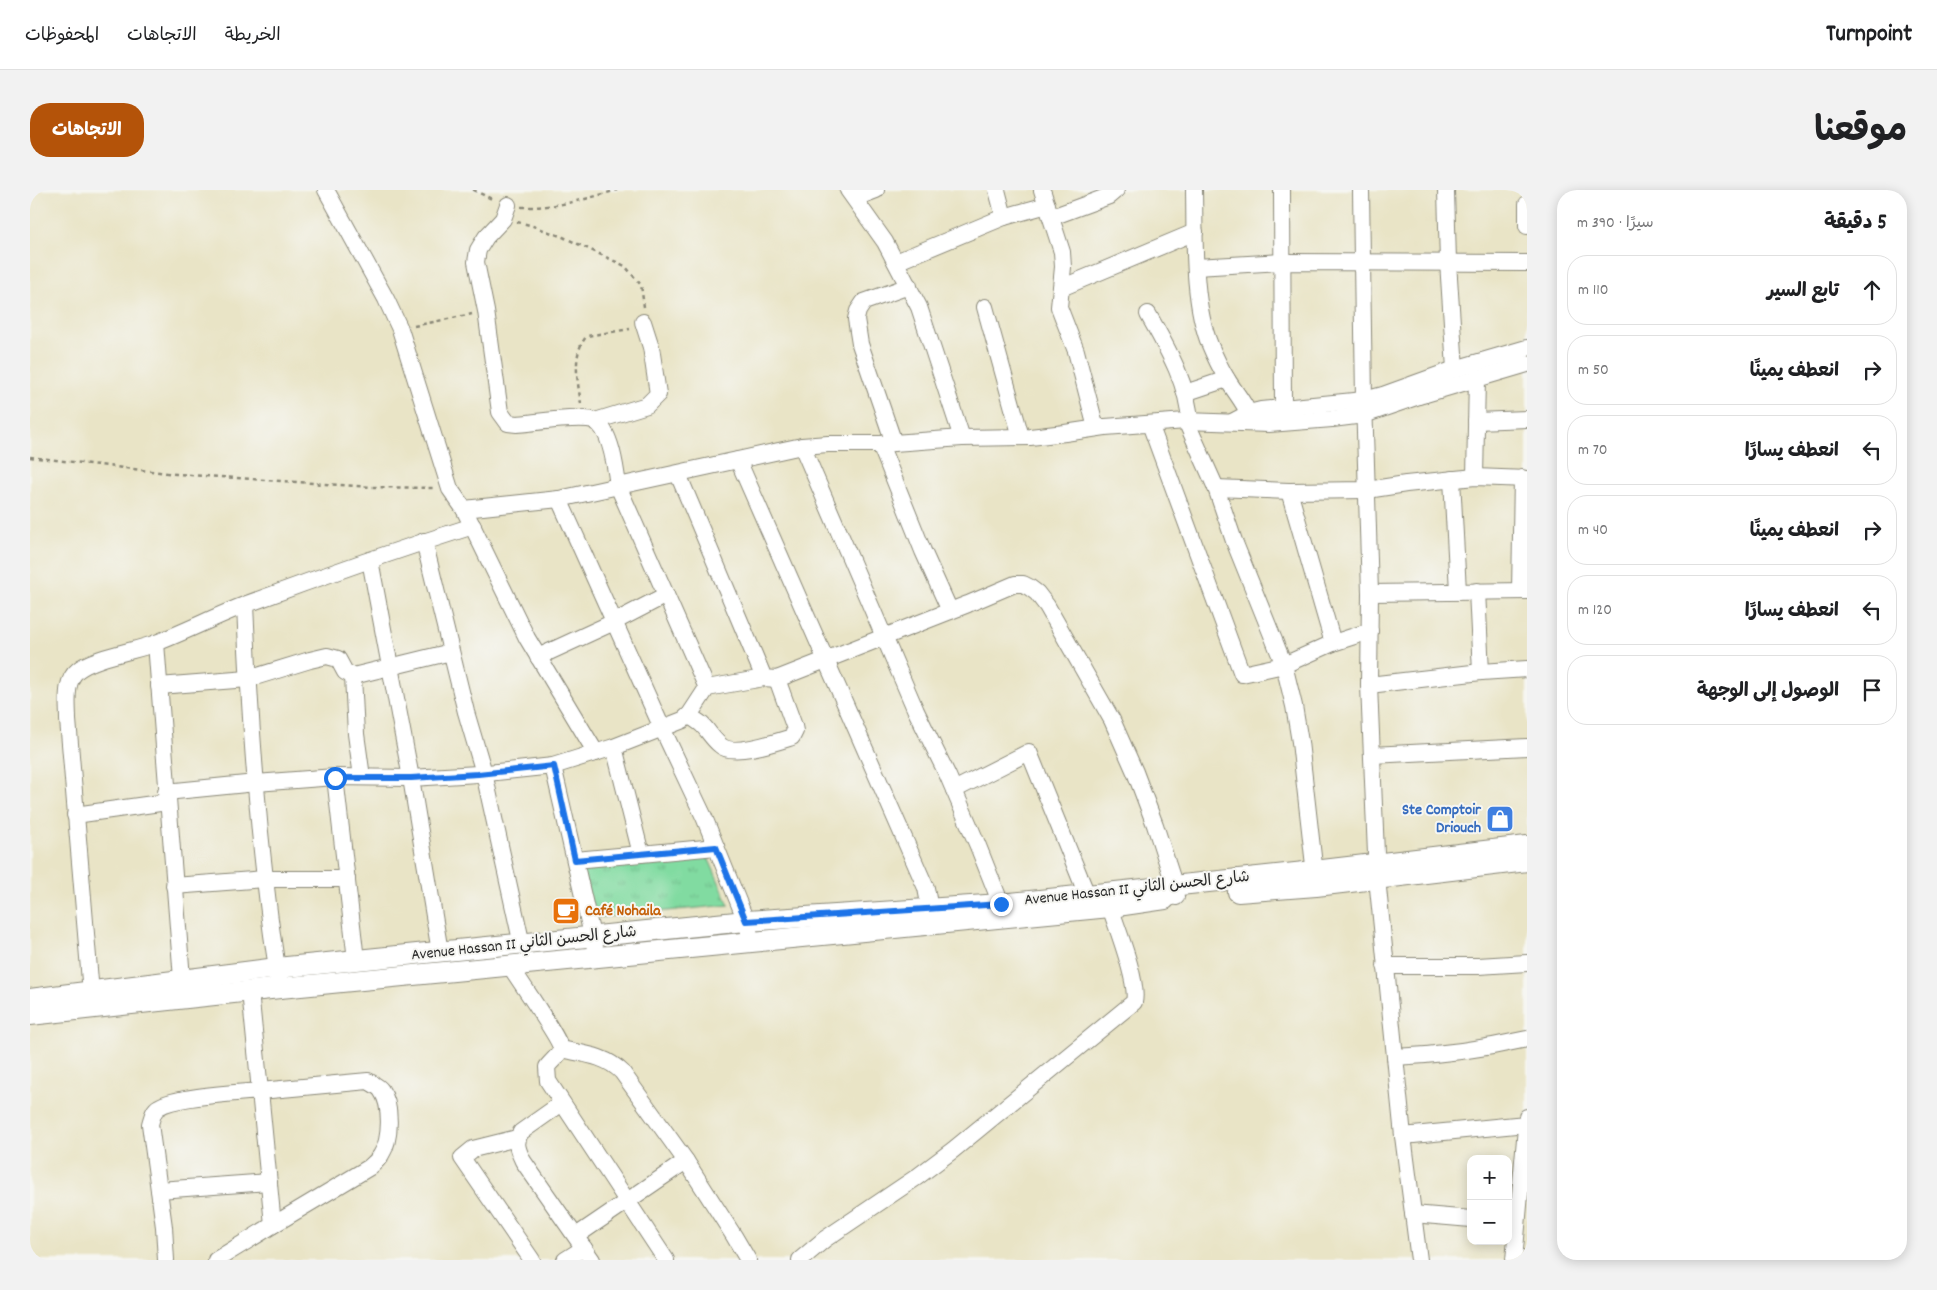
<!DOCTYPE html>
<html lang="ar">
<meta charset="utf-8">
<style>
body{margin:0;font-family:Dekko,"Playpen Sans Arabic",sans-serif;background:#f2f2f2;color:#202124;direction:rtl}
.controls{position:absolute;right:15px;bottom:15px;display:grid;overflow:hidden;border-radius:10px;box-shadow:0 2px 12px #0003}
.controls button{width:45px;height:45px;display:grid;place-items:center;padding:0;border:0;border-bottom:1px solid #e0e0e0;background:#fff;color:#202124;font:25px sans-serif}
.stop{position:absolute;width:15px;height:15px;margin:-11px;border:4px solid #1a73e8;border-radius:50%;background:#fff}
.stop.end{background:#1a73e8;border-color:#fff;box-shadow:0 1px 5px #0008}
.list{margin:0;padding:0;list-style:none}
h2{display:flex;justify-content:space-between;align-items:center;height:65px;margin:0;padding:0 20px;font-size:21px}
h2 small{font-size:16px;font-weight:400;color:#757577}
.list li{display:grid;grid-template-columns:32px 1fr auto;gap:15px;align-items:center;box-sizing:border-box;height:70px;margin:0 10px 10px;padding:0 10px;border:1px solid #e0e0e0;border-radius:20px}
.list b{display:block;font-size:19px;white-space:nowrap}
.list em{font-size:16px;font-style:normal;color:#757577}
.icon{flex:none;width:28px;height:28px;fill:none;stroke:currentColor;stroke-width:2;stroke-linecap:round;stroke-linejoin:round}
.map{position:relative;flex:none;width:1497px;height:1070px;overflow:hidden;direction:ltr;border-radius:20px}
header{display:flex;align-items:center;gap:30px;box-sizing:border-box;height:70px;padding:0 25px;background:#fff;border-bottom:1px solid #e0e0e0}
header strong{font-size:24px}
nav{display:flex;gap:28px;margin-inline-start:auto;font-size:18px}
.intro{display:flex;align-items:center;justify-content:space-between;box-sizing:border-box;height:120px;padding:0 30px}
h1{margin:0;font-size:35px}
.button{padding:12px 22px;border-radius:20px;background:#b45309;color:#fff;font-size:18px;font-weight:700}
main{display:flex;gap:30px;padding:0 30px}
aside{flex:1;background:#fff;border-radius:20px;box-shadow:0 2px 12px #0003}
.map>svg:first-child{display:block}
.grass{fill:url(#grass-tufts);stroke:#568366}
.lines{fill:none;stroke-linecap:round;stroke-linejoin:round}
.minor-casing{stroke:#8a8878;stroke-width:18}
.major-casing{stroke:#8a8878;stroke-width:22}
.path{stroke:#8a8878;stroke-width:2.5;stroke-dasharray:4 4;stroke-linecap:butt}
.minor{stroke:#fff;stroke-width:16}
.major{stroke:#fff;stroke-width:20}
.route{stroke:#1a73e8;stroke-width:6}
.labels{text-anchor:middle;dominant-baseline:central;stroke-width:4;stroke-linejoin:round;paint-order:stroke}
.shop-label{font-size:16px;font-weight:bold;fill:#366cbe;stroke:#f6f6f2;text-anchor:end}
.street-label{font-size:16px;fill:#2b2b2b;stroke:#f6f6f2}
.food-label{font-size:16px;font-weight:bold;fill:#c56008;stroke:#f6f6f2;text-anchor:start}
</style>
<header>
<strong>Turnpoint</strong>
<nav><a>الخريطة</a><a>الاتجاهات</a><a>المحفوظات</a></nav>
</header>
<div class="intro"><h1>موقعنا</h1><a class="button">الاتجاهات</a></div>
<main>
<aside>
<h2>5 دقيقة<small>سيرًا · 390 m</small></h2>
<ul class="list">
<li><svg class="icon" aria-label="ahead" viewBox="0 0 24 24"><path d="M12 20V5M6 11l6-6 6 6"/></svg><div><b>تابع السير</b></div><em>110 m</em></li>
<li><svg class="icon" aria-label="right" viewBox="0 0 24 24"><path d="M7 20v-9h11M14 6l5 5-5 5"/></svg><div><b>انعطف يمينًا</b></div><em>50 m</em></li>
<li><svg class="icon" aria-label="left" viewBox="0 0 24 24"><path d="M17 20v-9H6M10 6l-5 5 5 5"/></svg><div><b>انعطف يسارًا</b></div><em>70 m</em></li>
<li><svg class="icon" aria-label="right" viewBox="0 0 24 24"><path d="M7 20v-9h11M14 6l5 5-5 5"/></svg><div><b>انعطف يمينًا</b></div><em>40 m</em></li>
<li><svg class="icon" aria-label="left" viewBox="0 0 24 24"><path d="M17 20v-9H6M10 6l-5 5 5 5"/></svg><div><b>انعطف يسارًا</b></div><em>120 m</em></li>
<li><svg class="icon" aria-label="arrive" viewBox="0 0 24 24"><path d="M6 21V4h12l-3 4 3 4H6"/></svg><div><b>الوصول إلى الوجهة</b></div></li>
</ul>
</aside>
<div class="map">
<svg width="1497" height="1070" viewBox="0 0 1497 1070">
<defs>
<pattern id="grass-tufts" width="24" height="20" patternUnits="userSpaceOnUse" patternTransform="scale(1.25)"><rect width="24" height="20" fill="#81dba1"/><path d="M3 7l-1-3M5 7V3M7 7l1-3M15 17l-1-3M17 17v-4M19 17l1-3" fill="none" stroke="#70bc8b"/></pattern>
</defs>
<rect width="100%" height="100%" fill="#f6f6f2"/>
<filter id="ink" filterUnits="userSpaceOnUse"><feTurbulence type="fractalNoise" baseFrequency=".02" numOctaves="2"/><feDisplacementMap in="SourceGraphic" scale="10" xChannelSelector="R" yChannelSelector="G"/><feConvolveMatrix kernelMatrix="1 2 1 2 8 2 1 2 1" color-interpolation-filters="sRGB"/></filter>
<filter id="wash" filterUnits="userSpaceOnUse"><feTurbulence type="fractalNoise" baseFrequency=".0096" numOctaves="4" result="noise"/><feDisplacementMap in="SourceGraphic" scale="20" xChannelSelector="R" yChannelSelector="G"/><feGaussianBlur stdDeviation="1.12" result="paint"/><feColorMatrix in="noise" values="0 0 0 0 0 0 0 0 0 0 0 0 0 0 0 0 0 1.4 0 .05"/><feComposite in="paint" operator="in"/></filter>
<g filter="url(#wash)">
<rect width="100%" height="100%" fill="#e9e4c6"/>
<path class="grass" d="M677 665 699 715 564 728 550 674Z"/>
</g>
<g filter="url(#ink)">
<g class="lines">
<defs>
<g id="minor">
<path d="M296 0 356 109 370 139 420 299 434 319 497 448 566 563"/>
<path d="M818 0 855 52 889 117 932 248"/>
<path d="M1012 0 1032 62 1033 77 1029 117 1046 161 1066 238"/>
<path d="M1164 0C1165 47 1162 112 1180 155 1185 167 1191 179 1197 189 1206 204 1218 216 1221 233"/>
<path d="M1252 0 1253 217"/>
<path d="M1331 0 1334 210 1340 403 1339 495 1347 688 1373 946 1389 1070"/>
<path d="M1416 0 1418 72 1425 179"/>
<path d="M825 8 846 0"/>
<path d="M1497 14V36"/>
<path d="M478 15 473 29 456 47 448 60 446 72 456 121 470 222 478 233 487 234C503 233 553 225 565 231 581 240 586 280 588 296L677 498"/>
<path d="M974 27 1017 15"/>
<path d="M1022 27 1079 6 1086 0"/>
<path d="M866 72 974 27 967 0"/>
<path d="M1166 77 1253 72 1497 73"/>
<path d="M1031 98 1165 42"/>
<path d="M955 117 991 247"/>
<path d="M1118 124C1137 158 1158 193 1160 232"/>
<path d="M1155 203 1197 189"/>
<path d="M565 231 617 215 628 204 621 157 613 132"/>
<path d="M1156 231 1186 298 1204 351 1254 475 1264 516 1270 552 1286 693"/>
<path d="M1446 231 1497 229"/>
<path d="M1202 232 1219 223 1231 220 1334 210 1353 205 1425 179 1497 158"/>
<path d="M1120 234 1212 484 1254 475 1303 453 1340 441"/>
<path d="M864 253 830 154 826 129 828 121 834 112 879 96"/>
<path d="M850 254 893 361 920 421"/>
<path d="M772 256 886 521 918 586 948 656 971 714 974 725"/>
<path d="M708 270 896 698 902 730"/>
<path d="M648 284 734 488"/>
<path d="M1445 287 1447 188"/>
<path d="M1422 289 1428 401"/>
<path d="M1186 298 1259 301 1337 300 1376 294 1445 287 1497 289"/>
<path d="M1259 301 1303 453"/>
<path d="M529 309 632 538 674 627 716 731 722 752"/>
<path d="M434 319 529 309 772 256 798 254H850L932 248 1000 247 1035 243 1075 237 1156 231 1239 234 1302 229 1334 225 1392 205 1497 174"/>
<path d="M394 351 436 522 454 583 492 755"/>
<path d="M340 370 381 588 410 762"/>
<path d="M1447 401 1451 482"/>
<path d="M1490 401 1492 288"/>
<path d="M1340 403 1497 401"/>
<path d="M215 415C218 491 223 566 230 642 235 691 240 740 249 789"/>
<path d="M126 453 152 789"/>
<path d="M508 467 584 432 636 405"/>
<path d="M323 486 326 544 332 587"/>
<path d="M1339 495 1451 482 1497 479"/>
<path d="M129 496 218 489 280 470 297 466 308 469 315 482 323 486 421 462"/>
<path d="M658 526C677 534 677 544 690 555 702 567 746 552 762 547L765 541 764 536 747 489"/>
<path d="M584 557 611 664 686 657"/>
<path d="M1342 565 1497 557"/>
<path d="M523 576 567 767"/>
<path d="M305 587 326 770"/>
<path d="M924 600 999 562 1057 705"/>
<path d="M136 602 226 593 305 587 381 588 448 584 523 576 584 557 653 530 660 524 677 498 734 488 747 489 938 414 985 394H993L999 397 1007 403 1017 416 1082 530 1105 582 1125 635 1144 694 1146 707"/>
<path d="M45 625 137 612"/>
<path d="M545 670 611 664"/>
<path d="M144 696 235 689H317"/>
<path d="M480 776C488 788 531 851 531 859 530 865 520 872 517 877L518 891 636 1070"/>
<path d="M1355 776H1448L1497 773"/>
<path d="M220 801 230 901 338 891C343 894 348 896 351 900 362 915 361 950 351 965 348 970 344 973 340 977L243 1035"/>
<path d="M61 803 38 530C38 514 34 491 48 480 64 467 106 461 126 453 157 441 186 426 217 414 292 386 367 360 443 336"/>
<path d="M531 859C553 864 575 865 592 882L656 971 704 1046 718 1070"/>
<path d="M1365 867C1410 865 1453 859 1497 849"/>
<path d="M532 913 491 942C484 953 488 960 493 971L562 1070"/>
<path d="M1373 946 1496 934"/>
<path d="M487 948 443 959 432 968 502 1070"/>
<path d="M129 1000 239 992"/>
<path d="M1383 1024 1441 1029"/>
<path d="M546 1046 656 971"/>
<path d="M136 1070 134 1037 120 934C122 928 123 920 129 917 145 906 208 903 230 901L243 1035 186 1070"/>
<path d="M535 1070 554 1058"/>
<path d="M770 1070 795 1049 887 987 923 960 1104 812C1109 793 1087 738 1080 717"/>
<path d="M1484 1070 1497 927"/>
</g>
<g id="major">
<path d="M1208 702 1286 696 1497 671"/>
<path d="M0 809 247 778 716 731 971 714 1284 681 1497 656"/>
<path d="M0 825 250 798 1080 717 1135 709"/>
</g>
</defs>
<use href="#minor" class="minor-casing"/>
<use href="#major" class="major-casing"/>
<g class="path">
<path d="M443 0 464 10"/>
<path d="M491 17C526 18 553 10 587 0"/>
<path d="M487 32 500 35 533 47 595 76 611 95 614 117"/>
<path d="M384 136 442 124"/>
<path d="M551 214C548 193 541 163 557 146L600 139"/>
<path d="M0 267 146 284 341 297 404 298"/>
</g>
<use href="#minor" class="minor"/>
<use href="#major" class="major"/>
</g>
</g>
<g class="lines" filter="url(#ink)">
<path class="route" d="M305 588H381L448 584 524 576 545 670 686 657 716 731 971 714"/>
</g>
<defs>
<symbol id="shop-square" viewBox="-11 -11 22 22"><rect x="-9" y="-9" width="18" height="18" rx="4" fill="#3f7fe0" stroke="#f6f6f2"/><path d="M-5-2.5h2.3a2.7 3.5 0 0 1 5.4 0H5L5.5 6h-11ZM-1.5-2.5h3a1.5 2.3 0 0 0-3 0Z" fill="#fff"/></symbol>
<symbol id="cafe-square" viewBox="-11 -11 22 22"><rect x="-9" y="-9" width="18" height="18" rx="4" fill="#e8710a" stroke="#f6f6f2"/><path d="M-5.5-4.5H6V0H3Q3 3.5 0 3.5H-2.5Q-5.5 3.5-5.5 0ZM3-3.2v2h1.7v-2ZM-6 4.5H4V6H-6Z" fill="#fff"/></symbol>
</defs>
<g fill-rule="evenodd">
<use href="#shop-square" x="1454" y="613" width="32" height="32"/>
<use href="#cafe-square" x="520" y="705" width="32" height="32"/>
</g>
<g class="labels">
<g class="shop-label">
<text x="1451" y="620">Ste Comptoir<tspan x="1451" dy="18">Driouch</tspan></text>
</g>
<g class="street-label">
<text transform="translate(1107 699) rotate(-6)">Avenue Hassan II شارع الحسن الثاني</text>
<text transform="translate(494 754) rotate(-6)">Avenue Hassan II شارع الحسن الثاني</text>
</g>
<g class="food-label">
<text x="555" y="721">Café Nohaila</text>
</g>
</g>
</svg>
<div class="controls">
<button>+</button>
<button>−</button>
</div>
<div class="stop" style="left:305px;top:588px"></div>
<div class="stop end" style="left:971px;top:714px"></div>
</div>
</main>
